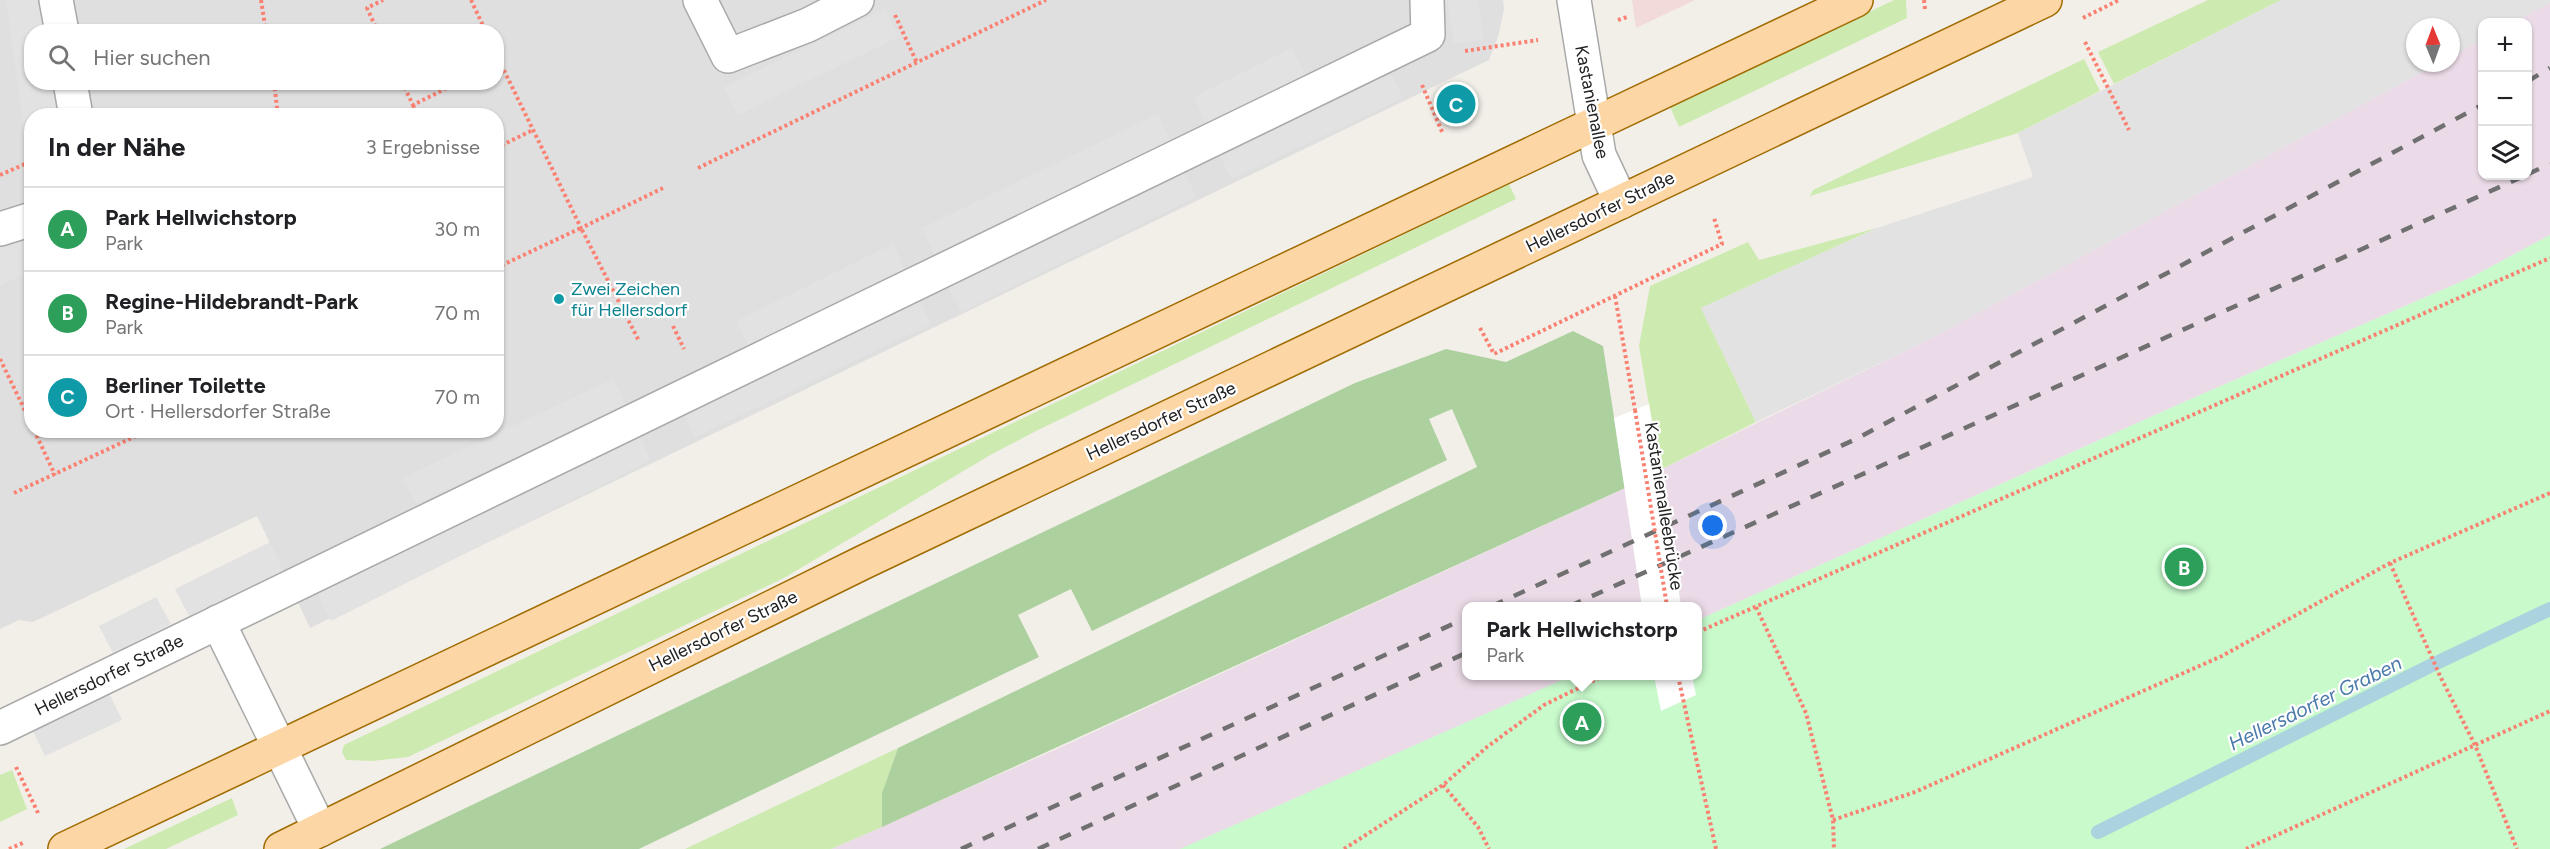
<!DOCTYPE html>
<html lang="de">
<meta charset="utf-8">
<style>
body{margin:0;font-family:Figtree,sans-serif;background:#f6f6f6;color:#202124}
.controls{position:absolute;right:18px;top:18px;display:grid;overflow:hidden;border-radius:12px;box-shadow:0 2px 4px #0004}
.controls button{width:54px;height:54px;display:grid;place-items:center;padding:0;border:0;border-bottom:2px solid #e0e0e0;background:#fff;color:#202124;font:30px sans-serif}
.compass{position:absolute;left:2406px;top:18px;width:54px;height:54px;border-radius:50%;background:#fff;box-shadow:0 2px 4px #0004;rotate:359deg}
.you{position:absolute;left:1713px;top:526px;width:21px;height:21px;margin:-15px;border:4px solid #fff;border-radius:50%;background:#1a73e8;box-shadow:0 0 0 9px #1a73e833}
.badge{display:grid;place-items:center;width:39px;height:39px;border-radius:50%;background:#0f766e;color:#fff;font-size:20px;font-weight:700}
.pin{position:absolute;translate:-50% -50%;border:3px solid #fff;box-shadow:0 2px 6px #0006}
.popup{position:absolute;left:1462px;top:602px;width:240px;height:78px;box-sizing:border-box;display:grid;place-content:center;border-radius:12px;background:#fff;filter:drop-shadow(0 2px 4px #0005);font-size:20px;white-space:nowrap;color:#757577}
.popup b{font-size:22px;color:#202124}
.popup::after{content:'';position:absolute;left:50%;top:100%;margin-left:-12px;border:12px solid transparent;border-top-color:#fff}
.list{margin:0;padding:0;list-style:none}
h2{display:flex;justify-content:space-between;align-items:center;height:78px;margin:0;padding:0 24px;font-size:26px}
h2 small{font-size:20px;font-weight:400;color:#757577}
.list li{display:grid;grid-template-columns:39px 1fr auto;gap:18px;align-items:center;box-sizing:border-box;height:84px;padding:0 24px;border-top:2px solid #e0e0e0}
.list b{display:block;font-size:22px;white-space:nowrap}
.list p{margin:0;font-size:20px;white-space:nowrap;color:#757577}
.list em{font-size:20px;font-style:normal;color:#757577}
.icon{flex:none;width:33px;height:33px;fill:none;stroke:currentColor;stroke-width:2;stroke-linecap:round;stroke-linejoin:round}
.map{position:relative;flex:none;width:2550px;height:849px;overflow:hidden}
.search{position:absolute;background:#fff;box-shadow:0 2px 4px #0004;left:24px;top:24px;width:480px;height:66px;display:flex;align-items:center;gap:15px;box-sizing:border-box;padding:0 21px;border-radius:24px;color:#757577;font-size:22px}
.panel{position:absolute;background:#fff;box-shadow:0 2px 4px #0004;left:24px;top:108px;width:480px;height:330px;border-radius:24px}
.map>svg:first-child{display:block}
.residential{fill:#e0dfdf;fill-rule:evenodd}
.commercial{fill:#f2dad9}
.industrial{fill:#ebdbe8}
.grass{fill:#cdebb0}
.forest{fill:#add19e}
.park{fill:#c8facc}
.parking{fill:#e2e2e2}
.pier{fill:#fff}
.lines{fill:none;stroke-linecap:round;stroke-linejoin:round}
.stream{stroke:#aad3df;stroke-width:14}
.minor-casing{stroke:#a9a9a9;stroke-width:36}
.major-casing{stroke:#a06b00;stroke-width:36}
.path{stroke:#fa8072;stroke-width:4;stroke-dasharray:3 3;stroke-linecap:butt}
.minor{stroke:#fff;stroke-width:33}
.major{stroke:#fcd6a4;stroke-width:33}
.rail{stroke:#707070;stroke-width:4.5;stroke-dasharray:12 12;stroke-linecap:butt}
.path-bridge{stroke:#fa8072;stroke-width:4;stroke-dasharray:3 3;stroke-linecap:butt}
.culture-dot{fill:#0f9aa8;stroke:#fff;stroke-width:2}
.labels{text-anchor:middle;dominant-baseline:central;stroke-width:4.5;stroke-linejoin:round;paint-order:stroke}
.street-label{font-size:18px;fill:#222;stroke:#fff}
.culture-label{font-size:18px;fill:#0d838f;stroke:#fff;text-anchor:start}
.water-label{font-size:20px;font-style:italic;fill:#4a7aab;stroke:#fff}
</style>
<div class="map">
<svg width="2550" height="849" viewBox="0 0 2550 849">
<rect width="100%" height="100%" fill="#f2efe9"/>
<path class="residential" d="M0 0H1503L1504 9 1498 37 1489 60 310 628 257 516 33 622 19 620 0 629ZM32 32H496V82H32ZM32 116H496V430H32Z"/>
<path class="commercial" d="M1632 0H1695L1636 28Z"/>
<g class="industrial">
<path d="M2550 3V235L2472 277 2184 402 1698 620V606H1681L1660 470 1926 341 2439 63H2451V57L2482 40V176H2528V22H2514Z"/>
<path d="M1625 488 1642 606H1466V676H1572L1181 849H831L1057 749Z"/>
</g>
<g class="grass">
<path d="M1894 0H1906L1907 18 1679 127 1670 107Z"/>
<path d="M2208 0H2281L2114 84 2098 52Z"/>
<path d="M2084 59 2100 91 2018 133 1810 196 1813 190Z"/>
<path d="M1509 184 1516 199 1038 430 992 454 784 578 408 757 372 761 346 760 342 752 344 745Z"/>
<path d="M1877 228 1701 308 1756 422 1660 470 1639 346 1650 286 1748 242 1759 260Z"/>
<path d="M898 748 882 793V827L831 849H685Z"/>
<path d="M12 770 27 809 0 822V775Z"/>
<path d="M232 798 238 815 166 849H124Z"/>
</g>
<path class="forest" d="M1573 331 1603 346 1625 488 882 827V793L898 748 1477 467 1452 409 1429 419 1447 460 1092 631 1071 589 1018 615 1039 657 639 849H380L1355 383 1446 349 1506 362Z"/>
<path class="park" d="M2550 235V849H1180L1571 676H1698V620L2184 402 2472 277Z"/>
<g class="parking">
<path d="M6 0H42L46 31 32 32V82L53 83 58 115 32 116 31 138 25 139Z"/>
<path d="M1447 0H1478L1484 40 1454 44Z"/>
<path d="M2281 0H2550V3L2514 22H2482V40L2451 57V27H2415V63H2439L1926 341 1756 422 1701 308 1877 228 2033 177 2018 133Z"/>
<path d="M885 9 899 37 738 115 724 87Z"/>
<path d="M1292 48 1306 75 1207 125 1194 97Z"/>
<path d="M1391 74 1403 98 1231 179 1219 154Z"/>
<path d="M1158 114 1171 142 935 256 922 228Z"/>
<path d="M1183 170 1196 197 961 312 947 285Z"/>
<path d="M31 234V271L0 286V248Z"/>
<path d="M893 244 905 270 749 347 736 321Z"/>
<path d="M919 299 931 324 695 437 683 413Z"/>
<path d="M613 379 626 405 416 504 402 478Z"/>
<path d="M639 435 651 460 331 621 316 590Z"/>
<path d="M270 542 283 570 189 616 175 589Z"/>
<path d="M156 597 171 624 113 653 99 626Z"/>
<path d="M108 691 122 720 45 756 31 727Z"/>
</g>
<g class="pier">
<path d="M1649 404 1660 470 1681 606H1642L1614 418Z"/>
<path d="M1654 676H1692L1696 695 1661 711Z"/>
</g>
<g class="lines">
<path class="stream" d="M2098 832 2430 666 2550 609"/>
<defs>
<g id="minor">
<path d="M56 0 62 32"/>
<path d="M700 0 728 56 808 25 857 0"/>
<path d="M1574 0 1599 155 1621 202"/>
<path d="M70 82 76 116"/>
<path d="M0 229 32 219"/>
<path d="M218 622 320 830"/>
<path d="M0 728 1428 35 1427 0"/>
</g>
<g id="major">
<path d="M65 849C660 561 1258 280 1856 0"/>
<path d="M281 849 864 562 2045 0"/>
</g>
</defs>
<use href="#minor" class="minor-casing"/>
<use href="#major" class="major-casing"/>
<g class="path">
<path d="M261 0 266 32"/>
<path d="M471 0 486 32"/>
<path d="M1924 0 1925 9"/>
<path d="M895 15 917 63"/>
<path d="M2083 18 2119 0"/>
<path d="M1618 20 1627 17"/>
<path d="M378 32 367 8 383 0"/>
<path d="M2085 42 2129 130"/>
<path d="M1465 51 1538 40"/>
<path d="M496 54 581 228 663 188"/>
<path d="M274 82 278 116"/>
<path d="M402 82 413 105 459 82"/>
<path d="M1422 85 1443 134"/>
<path d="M413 105 418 116"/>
<path d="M496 148 533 130"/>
<path d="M698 168 1046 0"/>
<path d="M0 175 32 161"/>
<path d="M496 268 581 228 639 341"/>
<path d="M1615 296 1635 410"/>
<path d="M673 326 684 349"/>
<path d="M1480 328 1494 354 1722 244 1714 218"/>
<path d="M0 359 32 425"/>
<path d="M34 430 55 475"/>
<path d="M14 493 149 430"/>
<path d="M2390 563 2440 676 2475 745 2517 849"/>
<path d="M1756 607 1806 713 1833 820 1834 849"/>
<path d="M1698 632 2550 258"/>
<path d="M1678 676 1716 849"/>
<path d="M16 767 39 815"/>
<path d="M1443 785 1478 827 1489 849"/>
<path d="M1833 820 1915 792 2222 656 2390 563 2550 493"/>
<path d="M9 849 25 842"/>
<path d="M1344 849 1443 785 1487 747 1544 705 1603 676"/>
<path d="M2246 849 2550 711"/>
</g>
<use href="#minor" class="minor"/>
<use href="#major" class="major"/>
<g class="rail">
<path d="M2528 81 2550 68"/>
<path d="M2528 174 2550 164"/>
<path d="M1492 606 1856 439 2482 105"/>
<path d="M1570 606 2524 176"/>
<path d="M961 849 1466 618"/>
<path d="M1038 849 1466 653"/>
</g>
<path class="path-bridge" d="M1635 410 1667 606"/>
</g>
<circle class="culture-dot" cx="559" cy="299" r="6"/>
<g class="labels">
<g class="street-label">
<text transform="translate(1592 102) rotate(79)">Kastanienallee</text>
<text transform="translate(1600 212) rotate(-26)">Hellersdorfer Straße</text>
<text transform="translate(1161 421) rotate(-25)">Hellersdorfer Straße</text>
<text transform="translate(1664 506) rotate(81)">Kastanienalleebrücke</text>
<text transform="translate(723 631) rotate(-26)">Hellersdorfer Straße</text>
<text transform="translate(109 675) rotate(-26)">Hellersdorfer Straße</text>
</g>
<g class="culture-label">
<text x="571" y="289">Zwei Zeichen<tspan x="571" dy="21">für Hellersdorf</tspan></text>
</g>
<g class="water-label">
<text transform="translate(2315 703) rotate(-26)">Hellersdorfer Graben</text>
</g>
</g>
</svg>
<div class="controls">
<button>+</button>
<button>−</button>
<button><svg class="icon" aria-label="layers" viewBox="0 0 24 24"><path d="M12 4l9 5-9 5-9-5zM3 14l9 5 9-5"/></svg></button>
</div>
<svg class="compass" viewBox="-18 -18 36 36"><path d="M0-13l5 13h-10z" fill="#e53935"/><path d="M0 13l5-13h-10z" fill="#757577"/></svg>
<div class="you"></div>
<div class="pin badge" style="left:1582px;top:722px;background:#2e9e5b">A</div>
<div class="popup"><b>Park Hellwichstorp</b>Park</div>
<div class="pin badge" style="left:2184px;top:567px;background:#2e9e5b">B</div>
<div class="pin badge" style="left:1456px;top:104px;background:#0f9aa8">C</div>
<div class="search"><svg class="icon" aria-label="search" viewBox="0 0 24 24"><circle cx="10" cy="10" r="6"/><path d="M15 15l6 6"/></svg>Hier suchen</div>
<section class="panel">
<h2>In der Nähe<small>3 Ergebnisse</small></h2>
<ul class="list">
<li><span class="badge" style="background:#2e9e5b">A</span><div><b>Park Hellwichstorp</b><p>Park</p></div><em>30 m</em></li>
<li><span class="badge" style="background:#2e9e5b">B</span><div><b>Regine-Hildebrandt-Park</b><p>Park</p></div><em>70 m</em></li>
<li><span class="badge" style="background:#0f9aa8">C</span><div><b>Berliner Toilette</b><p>Ort · Hellersdorfer Straße</p></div><em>70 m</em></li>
</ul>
</section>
</div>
